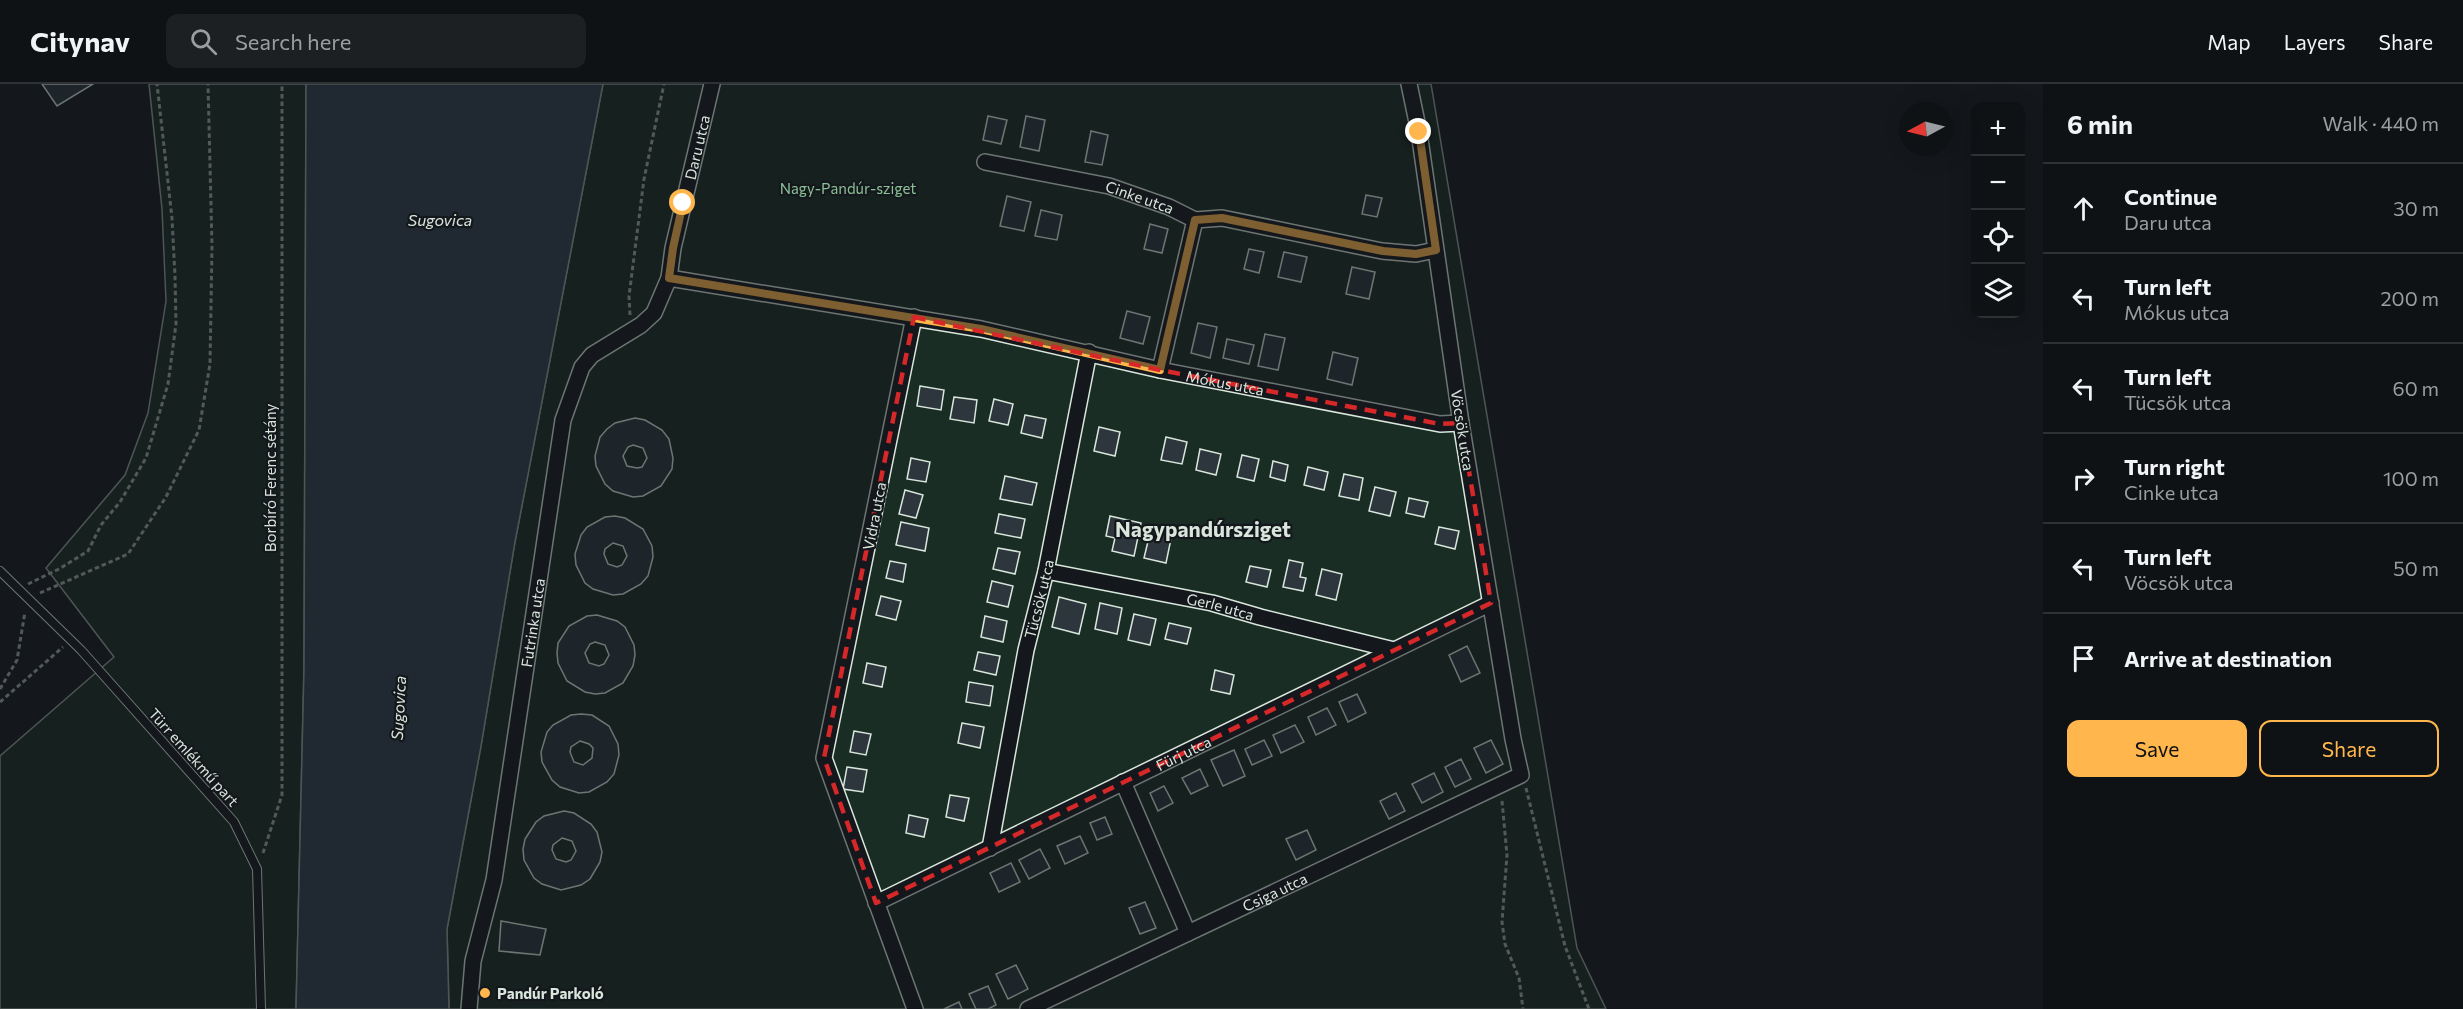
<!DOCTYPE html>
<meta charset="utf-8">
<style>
body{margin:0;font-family:Commissioner,sans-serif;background:#1d2022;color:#f1f3f6}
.controls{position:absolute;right:18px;top:18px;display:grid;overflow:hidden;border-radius:12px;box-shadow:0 6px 24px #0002}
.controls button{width:54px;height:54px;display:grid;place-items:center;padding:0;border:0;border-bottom:2px solid #2f3234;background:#0f1215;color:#f1f3f6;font:30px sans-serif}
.compass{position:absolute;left:1899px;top:18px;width:54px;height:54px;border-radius:50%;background:#0f1215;box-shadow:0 6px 24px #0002;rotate:263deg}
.stop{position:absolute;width:18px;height:18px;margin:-14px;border:4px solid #ffb74d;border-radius:50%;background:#fff}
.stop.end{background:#ffb74d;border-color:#fff;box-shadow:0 2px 6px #0008}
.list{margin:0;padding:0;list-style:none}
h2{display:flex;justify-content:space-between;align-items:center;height:78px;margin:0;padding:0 24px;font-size:26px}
h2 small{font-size:20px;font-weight:400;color:#9b9ea0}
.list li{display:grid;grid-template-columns:39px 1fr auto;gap:18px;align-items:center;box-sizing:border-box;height:90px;padding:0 24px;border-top:2px solid #2f3234}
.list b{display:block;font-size:22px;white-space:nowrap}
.list p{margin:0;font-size:20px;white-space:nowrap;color:#9b9ea0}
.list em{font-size:20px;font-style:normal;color:#9b9ea0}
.actions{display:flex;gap:12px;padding:18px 24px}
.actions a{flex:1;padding:14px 0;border:2px solid #ffb74d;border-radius:12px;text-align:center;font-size:21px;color:#ffb74d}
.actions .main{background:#ffb74d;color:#111}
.icon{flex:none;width:33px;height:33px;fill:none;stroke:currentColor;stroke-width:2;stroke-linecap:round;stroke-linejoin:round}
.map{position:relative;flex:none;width:2043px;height:925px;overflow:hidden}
header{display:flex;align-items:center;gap:36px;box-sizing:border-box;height:84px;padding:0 30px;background:#0f1215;border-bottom:2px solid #2f3234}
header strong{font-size:28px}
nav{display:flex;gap:33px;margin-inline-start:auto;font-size:21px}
.search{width:420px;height:54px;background:#1d2022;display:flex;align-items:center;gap:15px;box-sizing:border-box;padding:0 21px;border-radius:12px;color:#9b9ea0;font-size:22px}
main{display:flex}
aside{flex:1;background:#0f1215}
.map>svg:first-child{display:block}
.green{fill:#1a2d24;stroke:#939e99;stroke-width:1.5}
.water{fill:#2f3f4d;stroke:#939e99;stroke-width:1.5}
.building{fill:#2c363c;stroke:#d8e6dc;stroke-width:1.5;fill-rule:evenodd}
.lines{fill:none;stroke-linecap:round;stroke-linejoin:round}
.service-casing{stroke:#d8e6dc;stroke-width:10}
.minor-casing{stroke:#d8e6dc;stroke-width:18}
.path{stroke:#9da8a2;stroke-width:3;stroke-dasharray:4.5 3;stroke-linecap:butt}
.service{stroke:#14181c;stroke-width:8}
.minor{stroke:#14181c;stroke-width:15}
.route{stroke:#ffb74d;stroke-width:8}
.marked{fill:none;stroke:#d62828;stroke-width:4.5;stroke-dasharray:12 8;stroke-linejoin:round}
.poi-dot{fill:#ffb74d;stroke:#14181c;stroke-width:2}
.labels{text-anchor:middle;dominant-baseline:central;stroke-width:4.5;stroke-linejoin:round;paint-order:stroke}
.street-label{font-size:15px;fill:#d8e6dc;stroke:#14181c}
.park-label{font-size:15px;fill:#8ac095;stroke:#14181c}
.poi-label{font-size:15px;font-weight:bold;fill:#d8e6dc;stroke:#14181c;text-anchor:start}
.water-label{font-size:16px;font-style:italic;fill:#d8e6dc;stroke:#14181c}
.district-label{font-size:21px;font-weight:bold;fill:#d8e6dc;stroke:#14181c}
</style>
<header>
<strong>Citynav</strong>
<div class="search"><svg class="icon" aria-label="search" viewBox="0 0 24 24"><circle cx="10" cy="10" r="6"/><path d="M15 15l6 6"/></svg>Search here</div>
<nav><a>Map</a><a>Layers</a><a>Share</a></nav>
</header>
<main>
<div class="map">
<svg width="2043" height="925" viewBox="0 0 2043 925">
<rect width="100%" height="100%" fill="#14181c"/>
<g class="green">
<path d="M149 0H306L304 584 296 925H0V672L114 573 46 484 125 391 148 329 166 217 162 125Z"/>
<path d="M603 0H1431L1577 864 1606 925H449L447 845 481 662 515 458Z"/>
</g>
<path class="water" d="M306 0H603L515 458 481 662 447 845 449 925H296L304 584Z"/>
<g class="building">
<path d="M42 0H93L57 22Z"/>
<path d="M988 32 1007 36 1001 60 983 56Z"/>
<path d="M1026 32 1045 36 1039 67 1020 63Z"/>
<path d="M1091 47 1108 51 1102 81 1085 78Z"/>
<path d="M1366 111 1382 114 1377 133 1362 130Z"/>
<path d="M1007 112 1031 118 1024 147 1000 142Z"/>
<path d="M1041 126 1062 131 1057 156 1035 152Z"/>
<path d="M1150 140 1168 145 1162 169 1144 165Z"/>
<path d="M1249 165 1264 168 1259 189 1244 185Z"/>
<path d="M1284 168 1307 173 1301 198 1278 193Z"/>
<path d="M1352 183 1375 188 1369 215 1346 210Z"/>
<path d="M1127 227 1150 233 1143 260 1120 254Z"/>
<path d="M1198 239 1217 243 1210 274 1191 269Z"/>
<path d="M1265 250 1285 254 1278 286 1258 282Z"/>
<path d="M1227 255 1254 261 1249 280 1223 274Z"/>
<path d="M1333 268 1358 274 1352 301 1327 295Z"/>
<path d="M920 302 944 306 941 326 917 322Z"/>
<path d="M954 313 977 316 974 339 950 335Z"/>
<path d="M994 315 1013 320 1008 341 989 337Z"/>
<path d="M1025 331 1046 335 1042 354 1021 349Z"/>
<path d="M635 334 645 336 662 346 669 355 673 374 672 385 661 402 643 412 633 413 613 407 605 400 596 382 595 372 600 353 607 345 615 339ZM633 361 643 364 647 374 642 383 637 384 627 382 623 372 628 363Z"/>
<path d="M1099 343 1120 348 1115 372 1094 367Z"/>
<path d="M1166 353 1187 358 1182 380 1161 376Z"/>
<path d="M1200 365 1221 370 1216 391 1196 386Z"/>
<path d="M1242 371 1259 375 1254 397 1237 393Z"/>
<path d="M911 374 930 378 926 398 907 395Z"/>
<path d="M1273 377 1288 381 1285 397 1270 393Z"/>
<path d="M1308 383 1328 388 1324 406 1304 401Z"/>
<path d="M1344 390 1363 394 1359 416 1339 412Z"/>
<path d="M1005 392 1037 399 1032 421 1000 415Z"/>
<path d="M1375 403 1396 408 1390 432 1369 427Z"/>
<path d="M905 406 923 411 916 434 899 430Z"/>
<path d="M1409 414 1428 418 1424 433 1406 429Z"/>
<path d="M999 430 1025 435 1021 454 995 449Z"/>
<path d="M615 432 625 434 643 445 652 462 653 473 648 492 641 500 623 510 613 511 593 505 585 499 576 481 575 470 581 451 587 443 605 433ZM613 459 623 462 627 472 622 481 617 483 608 480 604 470 605 465Z"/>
<path d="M1110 432 1141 439 1134 472 1112 467 1115 454 1106 452Z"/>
<path d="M901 438 929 444 925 467 896 461Z"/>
<path d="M1439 443 1459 447 1455 465 1435 460Z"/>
<path d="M1151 445 1172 450 1166 479 1144 474Z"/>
<path d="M998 464 1020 468 1015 490 993 485Z"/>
<path d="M1289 476 1303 479 1300 493 1306 494 1303 507 1283 503Z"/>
<path d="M890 477 906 480 903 498 886 494Z"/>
<path d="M1250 482 1271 486 1267 503 1246 498Z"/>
<path d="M1322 485 1342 490 1336 516 1316 511Z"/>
<path d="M992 497 1013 502 1008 523 987 518Z"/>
<path d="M881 512 901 517 896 536 876 531Z"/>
<path d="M1059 513 1086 520 1079 550 1052 543Z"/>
<path d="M1100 519 1122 524 1117 550 1095 545Z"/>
<path d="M1134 530 1156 535 1150 561 1128 556Z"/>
<path d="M597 531 617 537 625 543 634 561 635 571 633 582 623 599 605 609 595 610 585 608 567 597 558 579 557 569 558 559 569 542 587 532ZM595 558 605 561 609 571 604 580 599 582 589 579 585 569 590 560Z"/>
<path d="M985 532 1007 537 1003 558 981 553Z"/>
<path d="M1169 539 1191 544 1187 560 1165 555Z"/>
<path d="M1467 562 1480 589 1461 598 1449 571Z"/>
<path d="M978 568 1000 572 996 591 974 586Z"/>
<path d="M867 579 886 583 882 603 863 599Z"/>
<path d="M1215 586 1234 591 1230 610 1211 606Z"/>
<path d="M969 598 993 602 990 622 966 618Z"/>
<path d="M1357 610 1366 629 1348 638 1339 618Z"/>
<path d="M1327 624 1336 641 1316 651 1308 633Z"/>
<path d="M581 630 592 631 609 642 618 660 619 671 614 690 607 698 589 708 579 709 560 703 552 696 542 678 541 668 547 648 553 641 571 631ZM580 657 589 660 593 664 592 674 583 681 574 678 570 668 571 663Z"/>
<path d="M962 639 984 643 980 664 958 659Z"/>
<path d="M1295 641 1304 658 1281 669 1273 651Z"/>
<path d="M854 647 871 650 866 671 850 668Z"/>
<path d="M1264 656 1272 672 1252 681 1245 665Z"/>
<path d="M1491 656 1503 680 1486 689 1474 664Z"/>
<path d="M1234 666 1245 692 1223 702 1211 676Z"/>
<path d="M1461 675 1471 695 1455 703 1445 683Z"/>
<path d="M847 683 867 686 863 708 843 705Z"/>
<path d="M1200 685 1208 702 1191 710 1182 694Z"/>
<path d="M1434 689 1443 708 1422 719 1412 700Z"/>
<path d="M1164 702 1173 719 1158 727 1150 709Z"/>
<path d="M1396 709 1405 727 1389 735 1380 717Z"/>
<path d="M950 711 969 714 964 737 946 733Z"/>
<path d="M564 727 574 729 591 740 597 748 602 768 600 778 590 795 581 801 561 806 542 800 534 794 524 776 523 765 525 755 536 738 544 732ZM562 754 572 757 576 767 571 776 566 778 556 775 552 766 553 761Z"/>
<path d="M909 731 928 735 924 753 906 749Z"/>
<path d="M1105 733 1112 750 1097 756 1090 739Z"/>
<path d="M1307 746 1316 766 1296 776 1286 755Z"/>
<path d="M1080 752 1088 769 1065 780 1057 762Z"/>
<path d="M1040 765 1050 784 1029 795 1019 776Z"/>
<path d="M1011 779 1020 798 999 808 990 789Z"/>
<path d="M1145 818 1156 844 1140 850 1129 824Z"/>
<path d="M501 837 546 845 540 871 499 867Z"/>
<path d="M1016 881 1028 905 1008 915 996 890Z"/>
<path d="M988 902 996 921 988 925H976L969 910Z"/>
<path d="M959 918 962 925H944Z"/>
</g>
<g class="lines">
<defs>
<path id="service" d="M0 487 81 566 234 738 257 785 261 925"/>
<g id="minor">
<path id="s1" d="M985 78 1109 102 1169 123 1195 136 1222 134 1382 167 1416 170 1435 166"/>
<path id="s2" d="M669 194 981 245 1160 286 1440 340 1461 339"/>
<path d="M914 233 824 674 915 925"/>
<path d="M1160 286 1195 136"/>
<path id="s3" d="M1046 487 1212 519 1260 533 1394 566"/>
<path d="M1123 698 1188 849"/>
<path id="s4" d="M990 764 1026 566 1046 487 1089 268"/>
<path id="s5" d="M876 819 1491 519"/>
<path id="s6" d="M469 925 473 877 494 796 563 336 582 283 592 271 641 241 654 229 669 194 673 164 712 0"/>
<path id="s7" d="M1028 925 1521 691 1513 655 1461 339 1419 48 1409 0"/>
</g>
</defs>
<use href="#service" class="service-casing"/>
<use href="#minor" class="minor-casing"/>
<g class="path">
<path d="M630 231 629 212 644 95 664 0"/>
<path d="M28 500 59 485 88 467 101 441 120 418 146 374 168 300 176 240 175 192 172 134 157 0"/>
<path d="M40 509 128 470 166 413 199 346 210 280 212 162 208 0"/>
<path d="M0 605 17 576 25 528"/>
<path d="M0 618 63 563"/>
<path d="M1526 704 1565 862 1589 925"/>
<path d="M1502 717 1507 771 1502 838 1505 860 1519 894 1523 925"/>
<path d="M263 769 282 711V0"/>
</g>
<use href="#service" class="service"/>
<use href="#minor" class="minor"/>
</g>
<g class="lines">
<path class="route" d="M683 119 673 164 669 194 981 245 1160 286 1195 136 1222 134 1383 167 1416 170 1436 166 1419 48"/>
</g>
<path d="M0 0H2043V925H0ZM914 233 1160 286 1440 340 1461 339 1491 519 876 819 824 674Z" fill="#14181c" fill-opacity=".55" fill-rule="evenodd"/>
<path class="marked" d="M914 233 1160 286 1440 340 1461 339 1491 519 876 819 824 674Z"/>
<circle class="poi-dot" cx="485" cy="909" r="6"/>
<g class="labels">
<g class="street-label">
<text stroke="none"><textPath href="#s6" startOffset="916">Daru utca</textPath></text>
<text stroke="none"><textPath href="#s1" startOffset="159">Cinke utca</textPath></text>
<text stroke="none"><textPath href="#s2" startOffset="566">Mókus utca</textPath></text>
<text transform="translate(1463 346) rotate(81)">Vöcsök utca</text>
<text transform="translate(270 394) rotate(-90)">Borbíró Ferenc sétány</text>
<text transform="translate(874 432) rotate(-79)">Vidra utca</text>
<text stroke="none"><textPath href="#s4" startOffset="254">Tücsök utca</textPath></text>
<text stroke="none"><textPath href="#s3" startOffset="178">Gerle utca</textPath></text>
<text stroke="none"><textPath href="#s6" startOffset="392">Futrinka utca</textPath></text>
<text stroke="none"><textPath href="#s5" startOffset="342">Fürj utca</textPath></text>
<text transform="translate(194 673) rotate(48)">Türr emlékmű part</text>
<text stroke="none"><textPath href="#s7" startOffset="273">Csiga utca</textPath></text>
</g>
<g class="park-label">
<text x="848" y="104">Nagy-Pandúr-sziget</text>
</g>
<g class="poi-label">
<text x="497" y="909">Pandúr Parkoló</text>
</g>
<g class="water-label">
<text x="440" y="135">Sugovica</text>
<text transform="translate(398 624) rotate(-87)">Sugovica</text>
</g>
<g class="district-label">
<text x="1203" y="444">Nagypandúrsziget</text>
</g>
</g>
</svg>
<div class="controls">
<button>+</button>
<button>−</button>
<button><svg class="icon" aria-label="locate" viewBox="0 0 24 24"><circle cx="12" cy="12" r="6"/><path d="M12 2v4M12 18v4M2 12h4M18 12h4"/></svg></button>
<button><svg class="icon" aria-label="layers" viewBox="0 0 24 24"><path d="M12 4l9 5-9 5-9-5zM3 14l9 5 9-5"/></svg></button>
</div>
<svg class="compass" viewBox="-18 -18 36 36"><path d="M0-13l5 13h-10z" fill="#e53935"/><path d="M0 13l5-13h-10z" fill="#9b9ea0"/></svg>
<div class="stop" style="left:683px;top:119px"></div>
<div class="stop end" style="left:1419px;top:48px"></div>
</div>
<aside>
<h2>6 min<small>Walk · 440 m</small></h2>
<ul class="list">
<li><svg class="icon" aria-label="ahead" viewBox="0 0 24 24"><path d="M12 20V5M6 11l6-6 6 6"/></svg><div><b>Continue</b><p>Daru utca</p></div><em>30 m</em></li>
<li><svg class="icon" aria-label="left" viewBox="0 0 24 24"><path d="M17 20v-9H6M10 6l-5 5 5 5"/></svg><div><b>Turn left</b><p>Mókus utca</p></div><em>200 m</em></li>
<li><svg class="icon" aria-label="left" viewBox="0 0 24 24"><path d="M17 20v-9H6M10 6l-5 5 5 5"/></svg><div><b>Turn left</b><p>Tücsök utca</p></div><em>60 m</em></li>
<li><svg class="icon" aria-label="right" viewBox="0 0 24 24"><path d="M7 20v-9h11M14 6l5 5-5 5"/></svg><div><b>Turn right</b><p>Cinke utca</p></div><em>100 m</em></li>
<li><svg class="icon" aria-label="left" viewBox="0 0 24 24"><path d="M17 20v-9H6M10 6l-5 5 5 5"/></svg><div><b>Turn left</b><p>Vöcsök utca</p></div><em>50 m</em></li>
<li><svg class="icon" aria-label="arrive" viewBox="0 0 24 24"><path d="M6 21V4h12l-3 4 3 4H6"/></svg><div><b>Arrive at destination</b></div></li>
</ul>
<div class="actions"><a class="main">Save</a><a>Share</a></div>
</aside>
</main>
